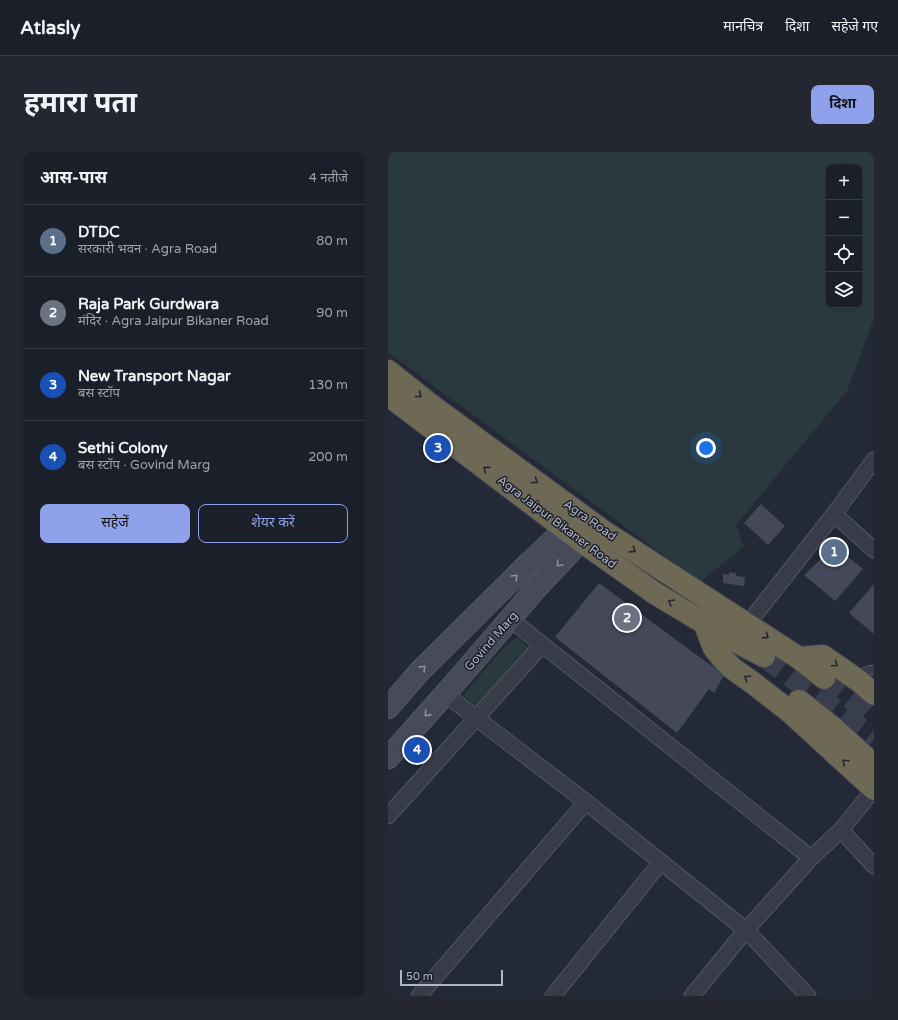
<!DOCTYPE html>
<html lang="hi">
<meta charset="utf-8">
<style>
body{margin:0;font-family:"Varela Round","Noto Sans Devanagari",sans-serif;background:#242732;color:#f1f3f6}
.controls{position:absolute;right:12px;top:12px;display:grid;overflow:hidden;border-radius:8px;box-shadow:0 1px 3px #0004}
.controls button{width:36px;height:36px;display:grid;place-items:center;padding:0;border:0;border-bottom:1px solid #393d47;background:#1b1f2a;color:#f1f3f6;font:20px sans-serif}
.scale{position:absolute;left:12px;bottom:10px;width:103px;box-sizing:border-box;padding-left:4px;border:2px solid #b3b6c4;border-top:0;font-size:11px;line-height:14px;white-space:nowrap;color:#b3b6c4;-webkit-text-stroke:3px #1d202d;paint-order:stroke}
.you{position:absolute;left:318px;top:296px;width:14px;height:14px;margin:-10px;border:3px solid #fff;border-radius:50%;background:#1a73e8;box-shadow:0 0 0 6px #1a73e833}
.badge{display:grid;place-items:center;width:26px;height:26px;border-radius:50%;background:#90a1ec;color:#fff;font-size:13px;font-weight:700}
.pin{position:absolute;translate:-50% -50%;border:2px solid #fff;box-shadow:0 1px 4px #0006}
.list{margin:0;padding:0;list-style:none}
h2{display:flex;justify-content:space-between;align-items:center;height:52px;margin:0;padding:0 16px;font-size:17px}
h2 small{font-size:13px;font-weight:400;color:#a0a2a8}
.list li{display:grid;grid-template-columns:26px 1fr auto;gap:12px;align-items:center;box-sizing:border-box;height:72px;padding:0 16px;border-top:1px solid #393d47}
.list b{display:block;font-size:15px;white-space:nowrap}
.list p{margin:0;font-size:13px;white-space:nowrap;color:#a0a2a8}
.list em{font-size:13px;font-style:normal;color:#a0a2a8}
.actions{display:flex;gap:8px;padding:12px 16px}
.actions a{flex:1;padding:9px 0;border:1px solid #90a1ec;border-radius:8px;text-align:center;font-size:14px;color:#90a1ec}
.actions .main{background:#90a1ec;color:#111}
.icon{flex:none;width:22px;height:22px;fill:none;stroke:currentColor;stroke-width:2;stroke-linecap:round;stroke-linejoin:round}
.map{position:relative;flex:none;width:486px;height:844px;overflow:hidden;border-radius:8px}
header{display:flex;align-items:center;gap:24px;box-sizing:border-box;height:56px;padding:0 20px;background:#1b1f2a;border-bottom:1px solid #393d47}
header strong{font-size:19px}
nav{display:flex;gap:22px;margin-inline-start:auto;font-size:14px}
.intro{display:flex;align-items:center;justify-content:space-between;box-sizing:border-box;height:96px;padding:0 24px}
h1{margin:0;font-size:28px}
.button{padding:10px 18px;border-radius:8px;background:#90a1ec;color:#111;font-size:14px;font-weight:700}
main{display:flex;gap:24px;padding:0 24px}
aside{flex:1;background:#1b1f2a;border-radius:8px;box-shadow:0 1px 3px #0004}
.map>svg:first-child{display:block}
.green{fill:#2a393d;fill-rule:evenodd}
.building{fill:#444859}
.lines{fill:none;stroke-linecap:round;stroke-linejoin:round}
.highway-tunnel{stroke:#393e4d;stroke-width:22;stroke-dasharray:22 11;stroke-linecap:butt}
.lane-casing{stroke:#535663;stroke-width:10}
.street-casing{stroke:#535663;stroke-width:17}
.secondary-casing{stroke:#535663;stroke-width:23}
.highway-casing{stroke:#404350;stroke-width:24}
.lane{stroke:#383b48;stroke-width:8}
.street{stroke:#383b48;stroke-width:15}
.secondary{stroke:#464a5b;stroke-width:21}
.highway{stroke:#6e6955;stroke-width:22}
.oneway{stroke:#252731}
.oneway2{stroke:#8d909f}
.labels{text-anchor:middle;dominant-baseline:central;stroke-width:3;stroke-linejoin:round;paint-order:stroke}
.street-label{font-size:12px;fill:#b3b6c4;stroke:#1d202d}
</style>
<header>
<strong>Atlasly</strong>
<nav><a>मानचित्र</a><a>दिशा</a><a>सहेजे गए</a></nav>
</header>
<div class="intro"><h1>हमारा पता</h1><a class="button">दिशा</a></div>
<main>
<aside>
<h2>आस-पास<small>4 नतीजे</small></h2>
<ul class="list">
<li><span class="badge" style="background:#5c6f8a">1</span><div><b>DTDC</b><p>सरकारी भवन · Agra Road</p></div><em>80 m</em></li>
<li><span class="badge" style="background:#6b7280">2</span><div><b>Raja Park Gurdwara</b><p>मंदिर · Agra Jaipur Bikaner Road</p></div><em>90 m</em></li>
<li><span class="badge" style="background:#1a4fb4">3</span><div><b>New Transport Nagar</b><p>बस स्टॉप</p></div><em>130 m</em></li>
<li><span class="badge" style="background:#1a4fb4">4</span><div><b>Sethi Colony</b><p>बस स्टॉप · Govind Marg</p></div><em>200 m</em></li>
</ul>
<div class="actions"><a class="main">सहेजें</a><a>शेयर करें</a></div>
</aside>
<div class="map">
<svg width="486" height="844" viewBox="0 0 486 844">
<rect width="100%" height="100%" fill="#242938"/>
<g class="green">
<path d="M0 0H486V166L459 239 348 373 356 394 312 430 0 200ZM441 15H471V153H441Z"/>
<path d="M130 485 141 497 92 558 75 543 119 492Z"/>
</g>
<g class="building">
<path d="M373 352 397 374 380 393 356 371Z"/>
<path d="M444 392 475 417 447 449 416 423 432 408Z"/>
<path d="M341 420 348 421V424L357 425 356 434 335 431V422L341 423Z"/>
<path d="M211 431 336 523 326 541 321 537 289 581 167 485Z"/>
<path d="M486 432V482L461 461Z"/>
</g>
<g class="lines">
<g class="highway-tunnel">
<path d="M376 504 486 587"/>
<path d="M436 526 472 554 486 566"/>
</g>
<defs>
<path id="lane" d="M467 524 481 518H486"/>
<g id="street">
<path d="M446 362 486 398"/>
<path d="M122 467 423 706"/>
<path d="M359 473 446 362 486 308"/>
<path d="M57 542 198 650 358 778 420 844"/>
<path d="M0 664 154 493"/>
<path d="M453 678 486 714"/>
<path d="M31 844 198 650"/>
<path d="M165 844 273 710"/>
<path d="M304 844 358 778 423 706 453 678 486 637"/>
</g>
<g id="secondary">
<path d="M0 556 32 519 142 410 177 377 188 363"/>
<path d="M0 606C49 552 97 497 144 441 164 419 185 399 203 375"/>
</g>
<g id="highway">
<path d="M0 219 48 257 215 379 411 506 436 526"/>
<path d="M0 243 193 389 268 442 345 488 376 504"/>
<path d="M316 470 326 496 334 506 344 516 365 531 401 559 486 637"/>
<path d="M411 506 435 504 471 529 486 542"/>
<path d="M411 549 444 575 486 613"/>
</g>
</defs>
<use href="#lane" class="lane-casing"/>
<use href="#street" class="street-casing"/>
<use href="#secondary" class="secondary-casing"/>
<use href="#highway" class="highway-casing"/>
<use href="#lane" class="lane"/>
<use href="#street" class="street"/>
<use href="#secondary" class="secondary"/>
<use href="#highway" class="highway"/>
</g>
<defs><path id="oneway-chevron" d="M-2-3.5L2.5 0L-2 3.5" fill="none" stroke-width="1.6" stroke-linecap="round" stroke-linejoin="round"/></defs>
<g class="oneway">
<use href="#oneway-chevron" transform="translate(31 243) rotate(38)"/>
<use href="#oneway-chevron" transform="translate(98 317) rotate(-143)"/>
<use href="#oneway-chevron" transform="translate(147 329) rotate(36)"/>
<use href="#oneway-chevron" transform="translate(245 398) rotate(33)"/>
<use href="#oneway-chevron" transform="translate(283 450) rotate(-149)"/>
<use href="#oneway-chevron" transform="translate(378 484) rotate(33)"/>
<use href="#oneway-chevron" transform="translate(447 512) rotate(35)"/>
<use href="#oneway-chevron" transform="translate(359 526) rotate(-145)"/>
<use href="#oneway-chevron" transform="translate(457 610) rotate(-137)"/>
</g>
<g class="oneway2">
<use href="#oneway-chevron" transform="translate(171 412) rotate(133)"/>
<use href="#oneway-chevron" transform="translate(127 425) rotate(-45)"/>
<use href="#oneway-chevron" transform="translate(35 516) rotate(-46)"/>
<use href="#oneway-chevron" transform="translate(39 562) rotate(132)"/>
</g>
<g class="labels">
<g class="street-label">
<text transform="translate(202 368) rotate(35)">Agra Road</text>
<text transform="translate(169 370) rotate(37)">Agra Jaipur Bikaner Road</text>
<text transform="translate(103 489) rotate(-49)">Govind Marg</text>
</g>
</g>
</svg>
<div class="controls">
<button>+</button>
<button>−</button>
<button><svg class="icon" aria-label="locate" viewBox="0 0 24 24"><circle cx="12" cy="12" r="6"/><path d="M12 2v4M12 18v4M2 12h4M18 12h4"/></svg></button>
<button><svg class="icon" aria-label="layers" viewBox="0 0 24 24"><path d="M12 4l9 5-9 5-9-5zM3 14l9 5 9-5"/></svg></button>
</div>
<div class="scale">50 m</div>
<div class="you"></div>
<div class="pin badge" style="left:446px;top:400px;background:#5c6f8a">1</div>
<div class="pin badge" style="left:239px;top:466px;background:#6b7280">2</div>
<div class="pin badge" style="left:50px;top:296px;background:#1a4fb4">3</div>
<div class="pin badge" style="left:29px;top:598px;background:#1a4fb4">4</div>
</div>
</main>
